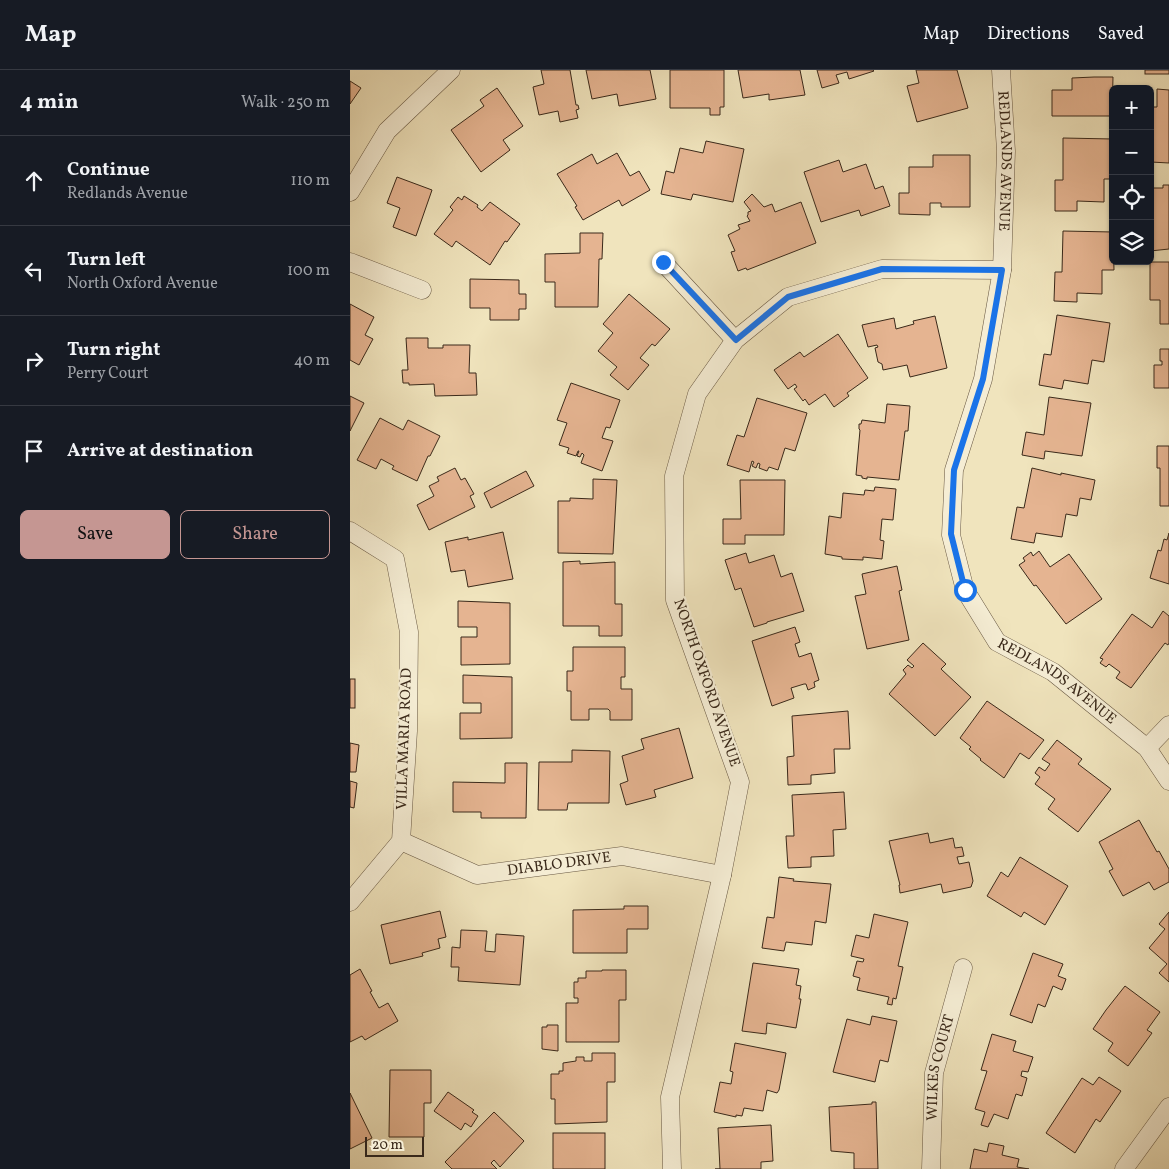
<!DOCTYPE html>
<meta charset="utf-8">
<style>
body{margin:0;font-family:Vollkorn,serif;background:#20242c;color:#f1f3f6}
.controls{position:absolute;right:15px;top:15px;display:grid;overflow:hidden;border-radius:8px;box-shadow:0 1px 4px #0004}
.controls button{width:45px;height:45px;display:grid;place-items:center;padding:0;border:0;border-bottom:1px solid #363941;background:#171b24;color:#f1f3f6;font:25px sans-serif}
.scale{position:absolute;left:15px;bottom:12px;width:59px;box-sizing:border-box;padding-left:5px;border:2px solid #3a291a;border-top:0;font-size:14px;line-height:18px;white-space:nowrap;color:#3a291a;-webkit-text-stroke:4px #f5edd4;paint-order:stroke}
.stop{position:absolute;width:15px;height:15px;margin:-11px;border:4px solid #1a73e8;border-radius:50%;background:#fff}
.stop.end{background:#1a73e8;border-color:#fff;box-shadow:0 1px 5px #0008}
.list{margin:0;padding:0;list-style:none}
h2{display:flex;justify-content:space-between;align-items:center;height:65px;margin:0;padding:0 20px;font-size:21px}
h2 small{font-size:16px;font-weight:400;color:#9ea1a6}
.list li{display:grid;grid-template-columns:32px 1fr auto;gap:15px;align-items:center;box-sizing:border-box;height:90px;padding:0 20px;border-top:1px solid #363941}
.list b{display:block;font-size:19px;white-space:nowrap}
.list p{margin:0;font-size:16px;white-space:nowrap;color:#9ea1a6}
.list em{font-size:16px;font-style:normal;color:#9ea1a6}
.actions{display:flex;gap:10px;padding:15px 20px}
.actions a{flex:1;padding:11px 0;border:1px solid #c59692;border-radius:8px;text-align:center;font-size:18px;color:#c59692}
.actions .main{background:#c59692;color:#111}
.icon{flex:none;width:28px;height:28px;fill:none;stroke:currentColor;stroke-width:2;stroke-linecap:round;stroke-linejoin:round}
.map{position:relative;flex:none;width:819px;height:1099px;overflow:hidden}
header{display:flex;align-items:center;gap:30px;box-sizing:border-box;height:70px;padding:0 25px;background:#171b24;border-bottom:1px solid #363941}
header strong{font-size:24px}
nav{display:flex;gap:28px;margin-inline-start:auto;font-size:18px}
main{display:flex}
aside{flex:1;background:#171b24}
.map>svg:first-child{display:block}
.building{fill:#e5b491;stroke:#3a291a}
.lines{fill:none;stroke-linecap:round;stroke-linejoin:round}
.street-casing{stroke:#685843;stroke-width:19}
.street{stroke:#f5edd4;stroke-width:18}
.route{stroke:#1a73e8;stroke-width:6}
.labels{text-anchor:middle;dominant-baseline:central;stroke-width:4.5;stroke-linejoin:round;paint-order:stroke}
.street-label{font-size:15px;fill:#3a291a;stroke:#f5edd4}
</style>
<header>
<strong>Map</strong>
<nav><a>Map</a><a>Directions</a><a>Saved</a></nav>
</header>
<main>
<aside>
<h2>4 min<small>Walk · 250 m</small></h2>
<ul class="list">
<li><svg class="icon" aria-label="ahead" viewBox="0 0 24 24"><path d="M12 20V5M6 11l6-6 6 6"/></svg><div><b>Continue</b><p>Redlands Avenue</p></div><em>110 m</em></li>
<li><svg class="icon" aria-label="left" viewBox="0 0 24 24"><path d="M17 20v-9H6M10 6l-5 5 5 5"/></svg><div><b>Turn left</b><p>North Oxford Avenue</p></div><em>100 m</em></li>
<li><svg class="icon" aria-label="right" viewBox="0 0 24 24"><path d="M7 20v-9h11M14 6l5 5-5 5"/></svg><div><b>Turn right</b><p>Perry Court</p></div><em>40 m</em></li>
<li><svg class="icon" aria-label="arrive" viewBox="0 0 24 24"><path d="M6 21V4h12l-3 4 3 4H6"/></svg><div><b>Arrive at destination</b></div></li>
</ul>
<div class="actions"><a class="main">Save</a><a>Share</a></div>
</aside>
<div class="map">
<svg width="819" height="1099" viewBox="0 0 819 1099">
<rect width="100%" height="100%" fill="#f0e4bd"/>
<filter id="stains"><feTurbulence type="fractalNoise" baseFrequency=".004" numOctaves="4"/><feColorMatrix values="0 0 0 0 .2 0 0 0 0 .09 0 0 0 0 .02 0 0 0 .5 -.17"/></filter>
<radialGradient id="worn" r=".72"><stop offset=".6" stop-color="#630" stop-opacity="0"/><stop offset="1" stop-color="#630" stop-opacity=".3"/></radialGradient>
<g class="building">
<path d="M191 0H220L226 35H228L229 39 226 40 228 48 210 52 208 41 189 45 183 17 194 14Z"/>
<path d="M236 0H300L306 29 269 36 267 24 242 29Z"/>
<path d="M320 0H374V37H370V45H360V38H320Z"/>
<path d="M388 0H450L455 25 419 30V24L393 28Z"/>
<path d="M467 0H523L524 1 499 9 497 2 486 5 489 13 472 18Z"/>
<path d="M566 0H607L618 38 567 52 557 16 569 13Z"/>
<rect x="795" y="0" width="24" height="4"/>
<path d="M744 7H763L762 46H702V20H722V8Z"/>
<path d="M0 11 11 18 0 34Z"/>
<path d="M147 18 173 56 153 70 160 80 131 102 101 60 134 36 130 30Z"/>
<path d="M807 19 819 20V93L801 92 802 37H807Z"/>
<path d="M713 68 763 69V109H754V132L727 131V141H705V110H713Z"/>
<path d="M356 71 394 79 383 132 343 124 341 130 311 124 316 101 324 103 330 78 353 83Z"/>
<path d="M267 83 280 106 289 101 300 120 272 136 269 130 233 150 225 137 227 136 207 104 242 84 247 94Z"/>
<path d="M583 85H620V137H591V133H580V145L549 144V123H559V97H583Z"/>
<path d="M489 90 493 102 516 94 525 119 533 116 540 136 511 146 509 140 471 152 454 102Z"/>
<path d="M47 107 82 120 66 166 43 157 50 138 37 133Z"/>
<path d="M813 115H819V179L800 181V118H813Z"/>
<path d="M402 124 414 137 422 134 425 142 451 132 466 173 397 200 396 198 388 201 381 182 385 181 378 165 390 159 388 155 400 151 397 146 398 145V142L401 141 394 132Z"/>
<path d="M114 126 128 135 127 137 132 141 140 132 170 154 157 172 155 171 140 195 106 171 102 177 84 164 103 140 100 137 108 127 112 130Z"/>
<path d="M713 161 763 162 764 200H752V224L727 223V232L704 231 705 202H712Z"/>
<path d="M230 163H253L252 189H249L248 237H205V212H195V184L230 183Z"/>
<path d="M800 192H819V254H810V230H800Z"/>
<path d="M120 209 169 210V224H176V239H169V250H140V238H120Z"/>
<path d="M279 224 320 259 305 276 302 274 290 288 299 295 278 320 260 305 267 297 248 281 263 263 253 254Z"/>
<path d="M0 234 24 247 15 265 23 269 9 295 0 290Z"/>
<path d="M707 245 760 253 754 292 742 290 738 314 714 310 712 319 689 315 694 284 701 285Z"/>
<path d="M585 246 597 298 560 307 557 295 533 300 532 294 528 292 525 278 528 277 527 275 518 277 512 255 544 248 546 259 564 254 563 251Z"/>
<path d="M488 264 518 308 497 323 499 326 484 337 475 324 459 335 455 329 453 331 444 319 447 317 445 314 438 319 424 300 450 282 454 287Z"/>
<path d="M56 268H78V278H93V275H120L119 303H126L127 325 85 326 84 314 59 315V313H53L52 300H58Z"/>
<path d="M810 279H819V318H804V295H812V291H810Z"/>
<path d="M221 313 270 330 260 358 256 357 252 368 263 371 252 401 231 393 234 385 232 383 230 387 227 386 229 381H228L226 386 217 383 219 378 209 375 217 353 207 350Z"/>
<path d="M0 326 14 333 0 361Z"/>
<path d="M699 327 741 333 732 386 695 381 694 389 672 385 676 362 694 365Z"/>
<path d="M407 328 457 343 445 381 435 378 428 400 419 397 417 401 409 398 410 394 408 393 406 398 402 396 404 392 402 391 399 402 377 395 387 365 394 367Z"/>
<path d="M537 334 560 336 558 361H555L549 410 517 407V409L512 408V406L506 405 510 360 509 359V354H511L512 350 535 353Z"/>
<path d="M30 348 53 360 58 350 90 366 80 386H78L67 411 42 399 44 396 31 389 26 399 7 390Z"/>
<path d="M807 376H819V436H810V398H807Z"/>
<path d="M105 398 111 410 115 408 124 424 120 426 125 437 79 460 67 435 84 426 79 416 89 411 87 407Z"/>
<path d="M682 398 711 405V403L745 410 741 430 730 428 727 446 716 444 712 467 686 463 684 473 661 469 667 437 674 438Z"/>
<path d="M176 401 184 416 141 438 134 423Z"/>
<path d="M243 409 267 410 263 484 208 483V431H220V428L243 429Z"/>
<path d="M390 410H435L434 465H395V474H373V449H391Z"/>
<path d="M525 417 546 419 543 450 532 449 530 470 534 471 532 489 513 487V490L492 489V487L475 484 479 446 491 448 493 423 514 425 515 420 524 421Z"/>
<path d="M153 462 163 509 118 517 115 500 101 502 95 472 118 467V470Z"/>
<path d="M819 463V514L800 508 808 480 811 481 814 469 817 470Z"/>
<path d="M689 481 700 497 719 484 752 529 716 554 686 515 684 516 669 495 675 491 673 488 681 482 683 486Z"/>
<path d="M396 483 399 493 424 485 431 507 442 503 454 541 417 552V553L404 557 391 518 385 520 375 490Z"/>
<path d="M230 491V494L265 492V534H272V566H249V556H213V492Z"/>
<path d="M547 496 552 520 549 521 559 570 517 579 505 526 516 524 512 504Z"/>
<path d="M108 531 160 533V594L111 595V567H127V557H108Z"/>
<path d="M813 541 819 546V573L818 575 815 573 781 618 766 608 770 602 759 594 756 597 750 593 753 589 750 588 782 544 802 558Z"/>
<path d="M445 557 450 572 445 574 449 587 461 583 469 610 464 612 465 617 458 620 456 614H454L441 618 444 628 422 636 402 571Z"/>
<path d="M573 573 596 594 591 599 621 627 585 666 539 624 556 604 553 600 558 595 562 598 564 596 557 590Z"/>
<path d="M223 577H275V607H271V619H282V650H260V641L258 639H239V650H221V621H217V601H223Z"/>
<path d="M113 605 162 607V668L110 669V643H131V633H113Z"/>
<rect x="0" y="609" width="5" height="29"/>
<path d="M637 631 694 670 679 689 670 683 654 708 630 690 631 689 619 679 621 677 610 668Z"/>
<path d="M498 641 500 679H484L485 703 461 705V714L438 715 437 687 444 686 442 646Z"/>
<path d="M329 658 343 708 304 720 306 727 276 735 270 714 278 711 272 686 294 679 291 669Z"/>
<path d="M707 670 732 689 728 694 761 719 728 762 698 739 705 729 685 714 690 707 685 703 689 697 695 701 700 694 692 689Z"/>
<path d="M0 673 9 675 6 702H0Z"/>
<path d="M222 680 260 681 259 733H218L217 740H188L189 692H222Z"/>
<path d="M155 693H177L176 748H131V742H103V712L155 713Z"/>
<path d="M0 711 7 713 4 738 0 737Z"/>
<path d="M494 722 496 759 483 760 484 786 461 787V797L438 798 436 766H444L442 725Z"/>
<path d="M789 750 807 782 809 781 819 799V812L804 820 799 812 773 826 759 801 763 799 749 772Z"/>
<path d="M578 763 580 773 603 768 605 778 612 777 614 786 607 787 609 794 619 792 623 811 621 817 593 823 591 814 550 823 549 815H550L539 771Z"/>
<path d="M670 787 718 816 695 855 674 842 671 847 637 826 651 802 658 807Z"/>
<path d="M429 807 444 809 443 811 481 814 476 853 465 851 462 875 436 872 434 881 412 878 417 847 424 848Z"/>
<path d="M274 836H298V859H277V883H223V840L274 839Z"/>
<path d="M90 841 96 867 88 869 90 878 72 883 73 886 40 894 31 855Z"/>
<path d="M819 842V912L809 903 817 894 799 878 815 859 809 854Z"/>
<path d="M524 844 558 852 548 896 553 897 546 929 543 928 542 935 537 934 539 927 507 920 510 908 503 906 507 891 513 892 514 889 501 886 506 865 519 868Z"/>
<path d="M111 860 137 861 135 881 145 882 146 864 174 866 170 915 108 911 109 897H101L102 877 110 878Z"/>
<path d="M683 883 713 894 708 906 716 909 712 920 703 916 695 937 688 934 682 953 660 945Z"/>
<path d="M403 893 449 899 446 915 451 916 449 929H451L446 958 417 953 416 964 392 961Z"/>
<path d="M10 899 22 921 20 922 29 938 38 933 48 951 15 970 12 966 0 972V905Z"/>
<path d="M252 900H276V930H269V972H216V933H228V928H224V912H228V908H236V901H252Z"/>
<path d="M775 916 810 942 797 960 802 963 778 996 758 981 763 973 743 959 756 940Z"/>
<path d="M522 946 547 951 538 992 530 990 525 1012 483 1002 497 949 520 955Z"/>
<path d="M197 955H208V981L192 979V957H197Z"/>
<path d="M642 964 666 971 663 981 683 987 678 1002 672 1001 671 1006 677 1008 672 1026 666 1024 658 1049 644 1044 638 1057 631 1055 635 1042 625 1039 637 1001 631 1000Z"/>
<path d="M385 973 436 983 429 1020 427 1023 417 1020 413 1041 394 1038 392 1046 386 1045V1047L364 1042 370 1012 381 1014 383 1002 380 1001Z"/>
<path d="M242 983H265V1012H257V1052L205 1054V1029H201V1004H209V1001H213V993L226 991V987H234V991H242Z"/>
<path d="M40 1000H81V1033H74V1067H39Z"/>
<path d="M749 1007 771 1021 750 1052 746 1049 725 1083 696 1063 732 1008 743 1015Z"/>
<path d="M98 1022 124 1040 122 1042 128 1046 121 1057 115 1053 111 1060 84 1041Z"/>
<path d="M0 1023 22 1068 0 1079Z"/>
<path d="M522 1032H526L528 1099H504V1083L481 1081 479 1037 522 1034Z"/>
<path d="M144 1042 174 1071 150 1097 144 1090 141 1093 147 1099H102L95 1092Z"/>
<path d="M421 1055 423 1091 411 1092V1099H365H370L368 1058Z"/>
<rect x="203" y="1063" width="52" height="36"/>
<path d="M639 1073 654 1076 652 1085 669 1089 667 1097 679 1099H620L624 1079 637 1082Z"/>
</g>
<g class="lines">
<defs>
<g id="street">
<path id="s1" d="M651 0 656 81 652 200 633 309 604 400 601 465 615 520 647 572 703 602 797 678 819 711"/>
<path d="M0 122 37 61 101 0"/>
<path d="M0 192 72 220"/>
<path d="M313 192 385 270"/>
<path d="M0 461 45 489 59 562 58 661 51 771 0 832"/>
<path d="M797 678 819 655"/>
<path id="s2" d="M51 771 127 805 272 786 372 805"/>
<path d="M322 1099 320 1027 372 805 390 712 325 530 324 406 347 324 385 270 438 227 532 199 652 200"/>
<path id="s3" d="M581 1099 584 1003 613 898"/>
<path d="M774 1099 819 1037"/>
</g>
</defs>
<use href="#street" class="street-casing"/>
<use href="#street" class="street"/>
</g>
<g class="lines">
<path class="route" d="M313 192 386 270 438 227 532 199 652 200 633 309 604 400 601 464 615 520"/>
</g>
<g class="labels">
<g class="street-label">
<text stroke="none"><textPath href="#s1" startOffset="91">REDLANDS AVENUE</textPath></text>
<text stroke="none"><textPath href="#s1" startOffset="661">REDLANDS AVENUE</textPath></text>
<text transform="translate(356 613) rotate(71)">NORTH OXFORD AVENUE</text>
<text transform="translate(55 669) rotate(-88)">VILLA MARIA ROAD</text>
<text stroke="none"><textPath href="#s2" startOffset="166">DIABLO DRIVE</textPath></text>
<text stroke="none"><textPath href="#s3" startOffset="102">WILKES COURT</textPath></text>
</g>
</g>
<rect width="100%" height="100%" filter="url(#stains)"/>
<rect width="100%" height="100%" fill="url(#worn)"/>
</svg>
<div class="controls">
<button>+</button>
<button>−</button>
<button><svg class="icon" aria-label="locate" viewBox="0 0 24 24"><circle cx="12" cy="12" r="6"/><path d="M12 2v4M12 18v4M2 12h4M18 12h4"/></svg></button>
<button><svg class="icon" aria-label="layers" viewBox="0 0 24 24"><path d="M12 4l9 5-9 5-9-5zM3 14l9 5 9-5"/></svg></button>
</div>
<div class="scale">20 m</div>
<div class="stop" style="left:615px;top:520px"></div>
<div class="stop end" style="left:313px;top:192px"></div>
</div>
</main>
